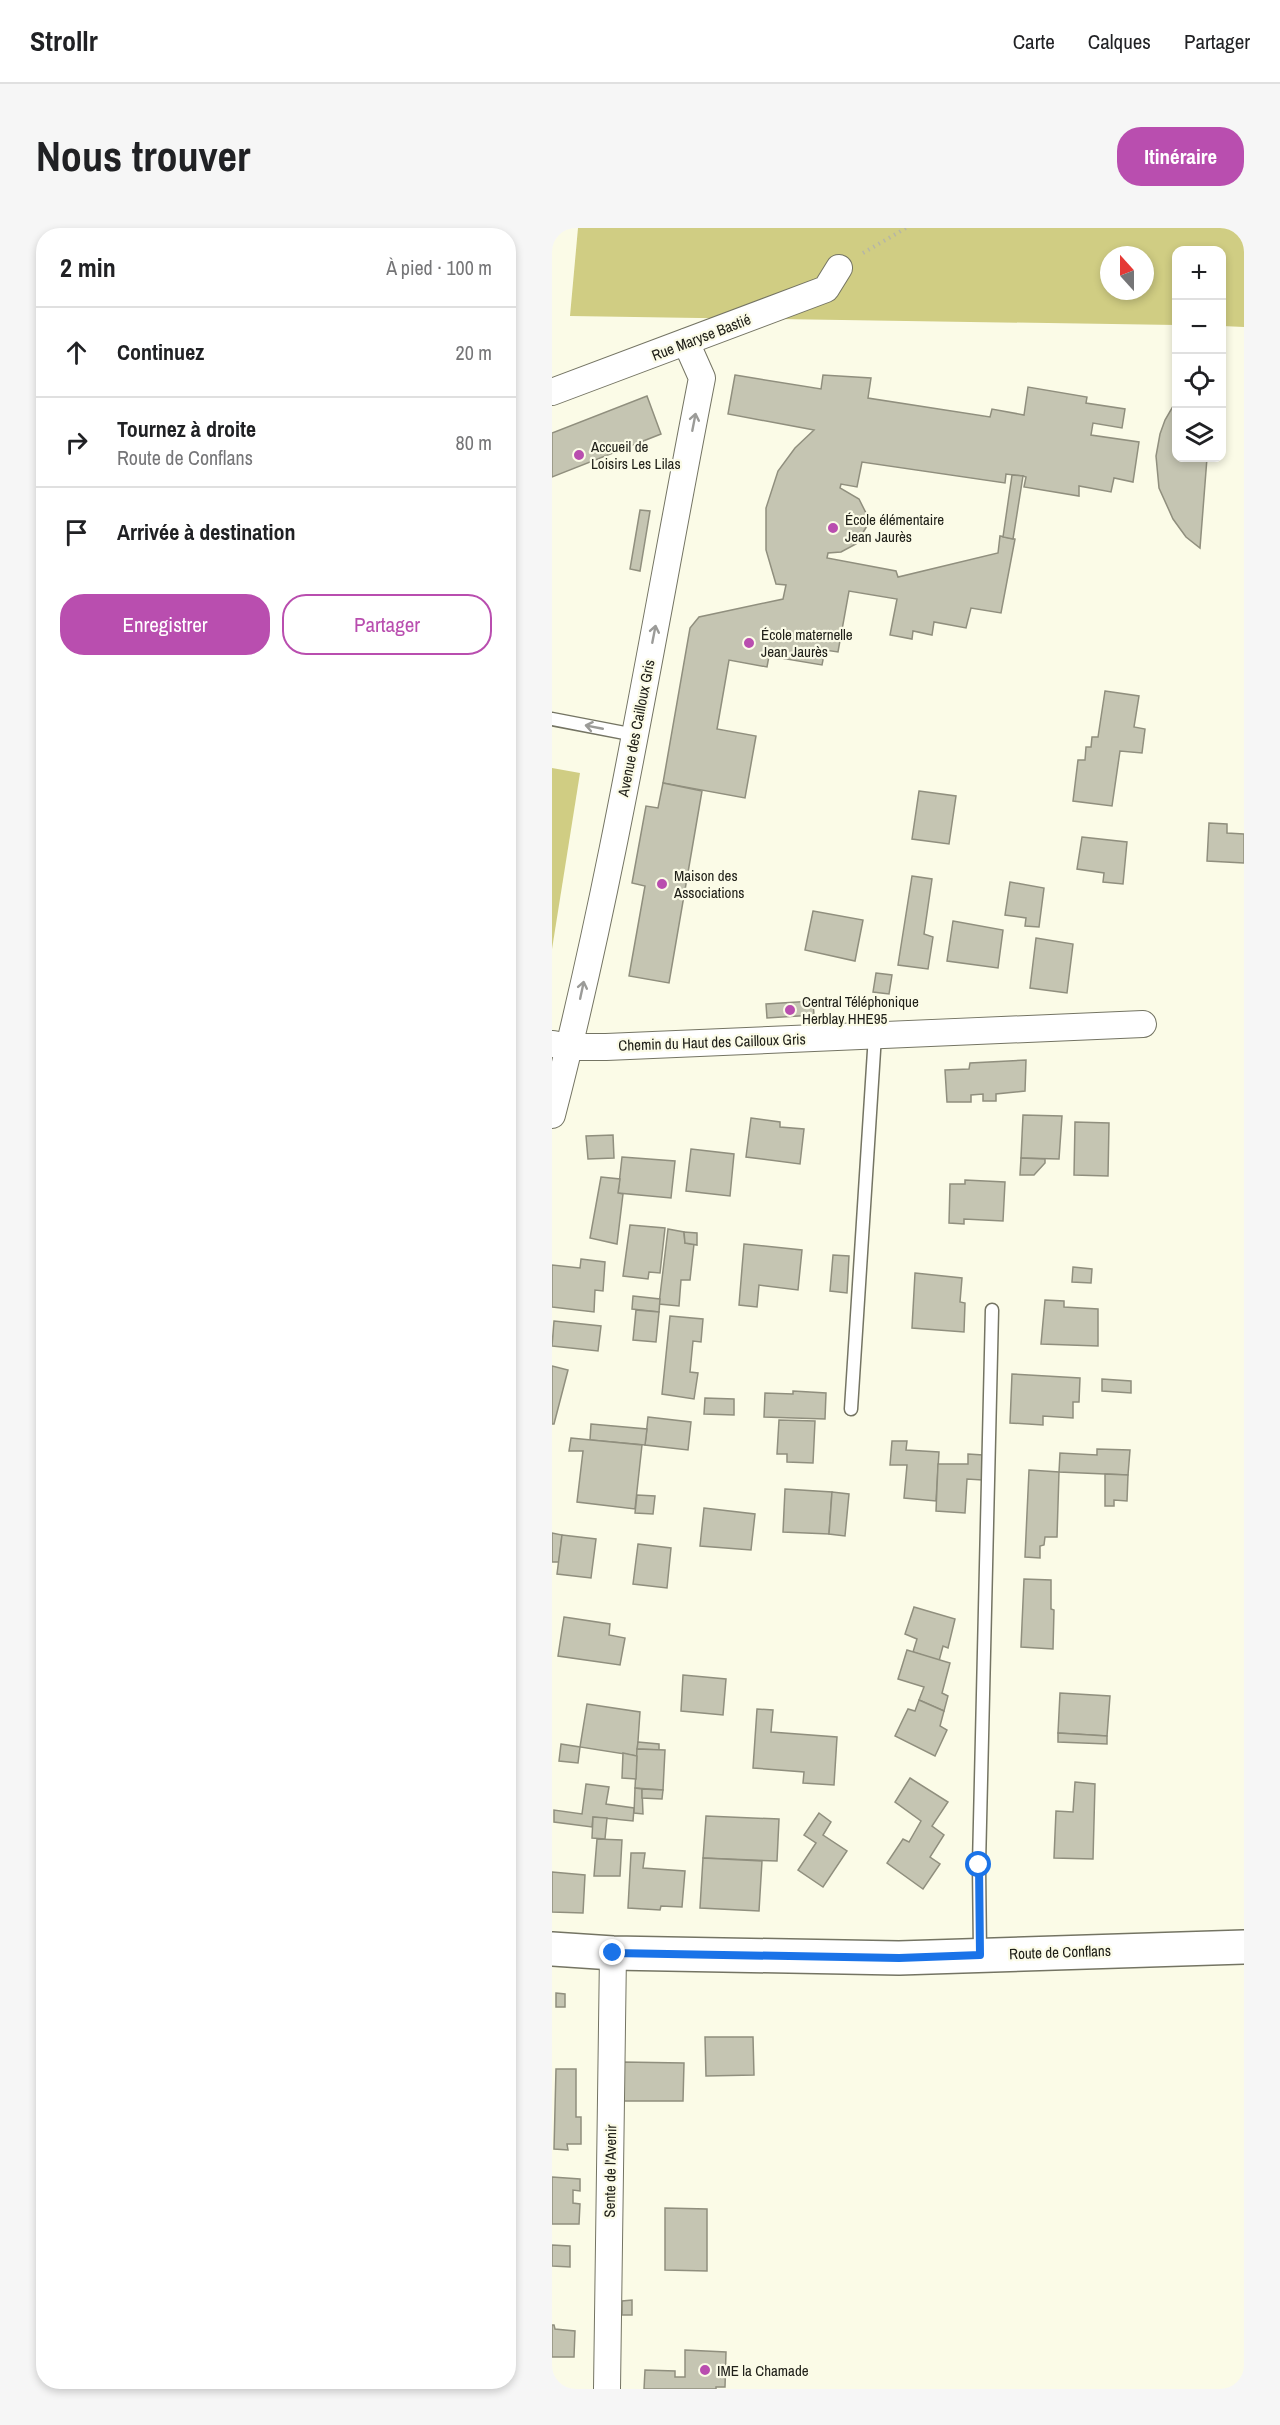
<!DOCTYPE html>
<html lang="fr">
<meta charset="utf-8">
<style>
body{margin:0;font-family:"Archivo Narrow",sans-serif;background:#f6f6f6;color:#202124}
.controls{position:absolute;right:18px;top:18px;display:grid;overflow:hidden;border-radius:12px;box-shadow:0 3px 9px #0003}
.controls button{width:54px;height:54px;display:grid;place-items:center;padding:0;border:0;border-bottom:2px solid #e0e0e0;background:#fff;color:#202124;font:30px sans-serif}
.compass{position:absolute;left:548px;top:18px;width:54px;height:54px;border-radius:50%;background:#fff;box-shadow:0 3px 9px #0003;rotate:339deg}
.stop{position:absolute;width:18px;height:18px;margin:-14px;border:4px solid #1a73e8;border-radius:50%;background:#fff}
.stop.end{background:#1a73e8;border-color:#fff;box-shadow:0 2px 6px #0008}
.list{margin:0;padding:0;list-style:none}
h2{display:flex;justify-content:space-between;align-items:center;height:78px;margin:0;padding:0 24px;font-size:26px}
h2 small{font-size:20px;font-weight:400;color:#757577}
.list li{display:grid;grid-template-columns:39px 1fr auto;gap:18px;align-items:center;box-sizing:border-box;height:90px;padding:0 24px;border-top:2px solid #e0e0e0}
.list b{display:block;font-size:22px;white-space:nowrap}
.list p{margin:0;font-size:20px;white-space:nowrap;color:#757577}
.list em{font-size:20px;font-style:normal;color:#757577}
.actions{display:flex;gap:12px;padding:18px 24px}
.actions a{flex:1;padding:14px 0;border:2px solid #b94eaf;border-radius:24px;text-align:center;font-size:21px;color:#b94eaf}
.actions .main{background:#b94eaf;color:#fff}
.icon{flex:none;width:33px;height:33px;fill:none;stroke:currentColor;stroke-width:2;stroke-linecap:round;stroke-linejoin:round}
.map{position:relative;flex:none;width:692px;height:2161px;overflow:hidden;border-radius:24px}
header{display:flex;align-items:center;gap:36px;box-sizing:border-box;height:84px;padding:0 30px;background:#fff;border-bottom:2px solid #e0e0e0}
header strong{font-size:28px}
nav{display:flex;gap:33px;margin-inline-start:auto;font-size:21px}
.intro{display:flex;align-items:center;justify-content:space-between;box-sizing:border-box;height:144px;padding:0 36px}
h1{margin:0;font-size:42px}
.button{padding:15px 27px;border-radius:24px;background:#b94eaf;color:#fff;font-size:21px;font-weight:700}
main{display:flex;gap:36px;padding:0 36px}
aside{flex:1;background:#fff;border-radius:24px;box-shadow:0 3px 9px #0003}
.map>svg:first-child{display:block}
.green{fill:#d0cd83;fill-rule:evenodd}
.building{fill:#c5c5b2;stroke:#908f7e;stroke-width:1.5}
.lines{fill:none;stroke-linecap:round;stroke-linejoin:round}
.service-casing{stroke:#747463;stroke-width:15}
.minor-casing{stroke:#747463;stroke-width:28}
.secondary-casing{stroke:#747463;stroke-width:36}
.path{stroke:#b6b6a6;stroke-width:4;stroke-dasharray:1.5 4.5;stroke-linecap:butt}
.service{stroke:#fff;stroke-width:12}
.minor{stroke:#fff;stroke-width:26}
.secondary{stroke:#fff;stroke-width:33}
.oneway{stroke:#9b9b98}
.route{stroke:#1a73e8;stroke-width:8}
.poi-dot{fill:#b94eaf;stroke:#fbfbe7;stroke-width:2}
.labels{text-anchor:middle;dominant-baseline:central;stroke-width:4.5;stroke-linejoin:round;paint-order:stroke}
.street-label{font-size:15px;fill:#202019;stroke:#fbfbe7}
.poi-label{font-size:15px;fill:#202019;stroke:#fbfbe7;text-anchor:start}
</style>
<header>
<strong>Strollr</strong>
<nav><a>Carte</a><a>Calques</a><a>Partager</a></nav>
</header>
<div class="intro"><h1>Nous trouver</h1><a class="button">Itinéraire</a></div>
<main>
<aside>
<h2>2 min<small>À pied · 100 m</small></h2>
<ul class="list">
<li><svg class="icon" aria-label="ahead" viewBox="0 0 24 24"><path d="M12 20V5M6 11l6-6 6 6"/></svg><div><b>Continuez</b></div><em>20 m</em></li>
<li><svg class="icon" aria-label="right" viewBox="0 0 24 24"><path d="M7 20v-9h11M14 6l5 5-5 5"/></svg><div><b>Tournez à droite</b><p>Route de Conflans</p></div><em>80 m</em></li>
<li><svg class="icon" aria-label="arrive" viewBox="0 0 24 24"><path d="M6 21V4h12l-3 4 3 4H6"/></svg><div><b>Arrivée à destination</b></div></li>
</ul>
<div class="actions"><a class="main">Enregistrer</a><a>Partager</a></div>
</aside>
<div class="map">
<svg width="692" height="2161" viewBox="0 0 692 2161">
<rect width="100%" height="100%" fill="#fbfbe7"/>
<g class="green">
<path d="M26 0H692V99L670 98V22H624V97L18 88ZM557 27H593V63H557Z"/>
<path d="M0 540 28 545 0 721Z"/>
</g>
<g class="building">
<path d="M183 147 269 161 271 147 319 150 316 170 438 189 440 181 472 187 476 159 535 169 534 175 573 181 570 200 541 195 539 207 587 214 581 254 562 250 559 264 527 258V268L472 259 474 249 471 248 454 246 453 255 310 234 305 259 289 256 288 260 307 271 315 287V298L304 316 289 324 276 325 275 330 344 343 346 349 446 325 448 308 463 311 449 385 419 380 414 400 382 394 380 407 361 403 360 411 338 407 345 371 297 363 286 424 273 422 270 437 217 428 215 439 177 432 165 501 204 508 193 570 111 555 138 400 147 389 231 371 234 357 224 356 214 322V280L226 243 243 220 262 202 176 186Z"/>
<path d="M95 168 109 206 0 249V205Z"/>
<path d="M624 173V230H655L648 320 634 309 621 291 607 260 604 228 608 206 613 192Z"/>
<path d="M460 247 471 248 461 311 451 309Z"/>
<path d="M88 282 98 283 88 343 78 341Z"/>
<path d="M553 463 587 468 582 499 593 501 590 525 568 523 560 578 521 573 526 532H533L534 519H539L540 509H546Z"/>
<path d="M111 555 150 563 117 755 77 748 93 658 80 655 94 578 106 580Z"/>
<path d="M367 563 404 568 397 616 360 611Z"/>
<path d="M657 595 675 596V605L692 606V635L655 633Z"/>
<path d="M530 609 575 614 571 656 551 654 552 645 525 641Z"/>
<path d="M360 648 380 651 372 706 381 709 376 741 346 737Z"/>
<path d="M458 654 492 660 487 699 473 698 474 690 453 687Z"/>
<path d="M261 683 311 692 303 733 253 722Z"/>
<path d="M401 693 451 702 446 740 395 733Z"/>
<path d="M484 710 521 716 515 765 478 760Z"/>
<path d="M324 745 340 747 337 766 321 764Z"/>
<path d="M261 773 262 787 215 790 214 776Z"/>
<path d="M474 832 473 863 444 866V873H431V866L419 867V874H395L393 842 417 841 418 835Z"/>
<path d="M471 887 510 888 507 931 469 930Z"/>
<path d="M199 890 228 894V899L252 901 248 936 194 929Z"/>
<path d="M523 894 557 895 556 948 522 947Z"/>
<path d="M61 907 62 930 36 931 34 908Z"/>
<path d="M139 921 182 926 178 968 134 963Z"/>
<path d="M70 929 123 933 119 970 66 965Z"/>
<path d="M469 930 493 931V935L482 947H468Z"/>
<path d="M49 949 68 951 66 965 71 966 65 1016 38 1010Z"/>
<path d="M413 952 453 954 451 993 412 991V996L397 995 398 956H413Z"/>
<path d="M78 997 113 1000 108 1045 97 1044 96 1051 71 1048Z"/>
<path d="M116 1001 132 1004 133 1015 142 1016 138 1052H129L127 1078 107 1076Z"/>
<path d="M132 1004 145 1005V1017L133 1015Z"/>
<path d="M192 1016 250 1022 246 1062 207 1057 205 1079 187 1077Z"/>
<path d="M281 1027 297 1028 295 1065 278 1063Z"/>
<path d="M29 1031 53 1034 51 1063 43 1062 42 1084 0 1079V1037L28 1040Z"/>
<path d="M521 1039 540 1041 539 1055 520 1054Z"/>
<path d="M363 1045 410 1050 408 1074 413 1075 412 1104 360 1100Z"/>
<path d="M81 1068 108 1071 107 1084 80 1081Z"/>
<path d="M493 1072 512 1073V1079L546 1081V1118L489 1116Z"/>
<path d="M84 1082 107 1084 104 1114 81 1112Z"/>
<path d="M118 1088 151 1091 149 1114 141 1113 138 1144 146 1145 142 1171 110 1166Z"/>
<path d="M2 1093 49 1098 46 1123 0 1118Z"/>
<path d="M0 1138 16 1142 2 1196H0Z"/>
<path d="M460 1146 528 1150 527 1174H521V1190L491 1188V1197L458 1195Z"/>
<path d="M550 1151 579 1153V1165L550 1163Z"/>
<path d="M241 1163 274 1165 273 1191 212 1189 213 1165 241 1166Z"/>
<path d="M153 1170 182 1171V1187L152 1186Z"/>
<path d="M96 1189 139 1194 136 1222 93 1217Z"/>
<path d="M227 1192 263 1193 261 1235 235 1234V1226H225Z"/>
<path d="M39 1196 95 1201 93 1217 38 1212Z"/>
<path d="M19 1210 90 1217 83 1281 25 1274 31 1223H17Z"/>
<path d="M340 1213H355L354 1222 387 1224 384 1273 352 1270 355 1237H338Z"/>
<path d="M545 1221 578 1222 576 1247 507 1244 508 1225 545 1227Z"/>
<path d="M416 1226 431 1227 430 1252 415 1251 413 1285 384 1283 386 1236H416Z"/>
<path d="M477 1242 507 1244 505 1309H493L492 1317 488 1318V1330L473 1329Z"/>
<path d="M553 1246 576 1247 575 1273 562 1272V1278H553Z"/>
<path d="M233 1261 280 1264 277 1306 231 1304Z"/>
<path d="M280 1264 297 1266 293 1308 277 1306Z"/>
<path d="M85 1267 103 1268 101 1286 83 1285Z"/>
<path d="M152 1280 203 1286 199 1322 148 1318Z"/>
<path d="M0 1305 10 1307 7 1334H0Z"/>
<path d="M10 1307 44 1311 39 1350 5 1346Z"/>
<path d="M86 1316 119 1320 115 1360 81 1356Z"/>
<path d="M472 1351 499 1352V1381L502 1382 501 1421 469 1419Z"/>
<path d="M362 1379 403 1391 396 1420 391 1418 387 1433 361 1424 365 1411 353 1406Z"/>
<path d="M12 1389 58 1396 57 1407 73 1410 68 1437 6 1428Z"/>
<path d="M355 1422 398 1435 390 1465 396 1468 392 1483 367 1472 372 1459 346 1451Z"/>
<path d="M131 1447 174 1451 171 1487 129 1483Z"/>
<path d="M508 1465 558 1468 555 1508 506 1505Z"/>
<path d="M367 1472 392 1483 388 1498 395 1502 383 1528 343 1508 356 1481 363 1483Z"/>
<path d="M35 1476 88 1484 85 1528 28 1519Z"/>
<path d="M205 1481 221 1482 219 1504 285 1509 282 1557 251 1555 252 1544 201 1540Z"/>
<path d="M506 1505 555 1508V1516L506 1514Z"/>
<path d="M86 1514 107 1516V1522L85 1521Z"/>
<path d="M9 1516 28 1519 26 1535 7 1533Z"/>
<path d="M85 1521 113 1522 111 1562 83 1560Z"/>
<path d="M71 1525 85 1528 84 1551 70 1550Z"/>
<path d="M358 1550 396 1574 380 1598 392 1607 378 1629 388 1636 371 1661 335 1635 351 1611 357 1614 369 1593 343 1574Z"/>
<path d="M523 1554 543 1556 541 1631 502 1630 504 1583 521 1584Z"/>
<path d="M34 1556 57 1559 54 1576 82 1580 81 1593 41 1589 40 1599 2 1594V1582L30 1586Z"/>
<path d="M83 1560 90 1561 91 1586 82 1585Z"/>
<path d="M90 1561 111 1562 110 1571 90 1570Z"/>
<path d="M267 1585 279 1594 271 1607 295 1623 271 1659 246 1642 264 1615 252 1607Z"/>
<path d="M154 1588 227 1591 225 1633 151 1630Z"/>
<path d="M41 1589 55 1590 53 1611 40 1610Z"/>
<path d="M45 1611 70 1612 68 1648H42Z"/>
<path d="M79 1625H93L91 1640 133 1643 130 1679 109 1678 108 1682 76 1680Z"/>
<path d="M151 1630 210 1633 207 1683 148 1680Z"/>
<path d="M0 1644 33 1647 31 1685 0 1684Z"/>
<path d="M4 1765 13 1766V1779H4Z"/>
<path d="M153 1809H201L202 1847 154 1848Z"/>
<path d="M70 1834 132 1835 131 1873H70Z"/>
<path d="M4 1841H24V1889H29V1916H15L16 1922 2 1921Z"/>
<path d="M0 1949 28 1951V1963L21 1962V1975L28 1976 27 1996H0Z"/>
<path d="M113 1980 155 1981V2043L113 2042Z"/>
<path d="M0 2017 18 2018V2039L0 2038Z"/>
<path d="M80 2072V2087H70V2073Z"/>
<path d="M0 2097H2L3 2101 23 2103 22 2129H0Z"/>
<path d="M133 2122 174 2124 173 2159H164V2161H92L93 2142 123 2143V2149H133Z"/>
</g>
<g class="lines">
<defs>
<g id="service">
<path d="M0 491 83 507"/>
<path d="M299 1181 323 807"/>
<path d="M428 1726 427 1637 440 1082"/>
</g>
<g id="minor">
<path d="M0 164 274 61 287 40"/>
<path d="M1 816 17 819H54L591 796"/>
<path d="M0 887C63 644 102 396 150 150L134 114"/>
<path d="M55 2161 61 1725"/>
</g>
<path id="secondary" d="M0 1721 61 1725 347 1730 692 1719"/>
</defs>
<use href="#service" class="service-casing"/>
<use href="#minor" class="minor-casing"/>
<use href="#secondary" class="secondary-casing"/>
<path class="path" d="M311 25 354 0"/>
<use href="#service" class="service"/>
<use href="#minor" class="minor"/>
<use href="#secondary" class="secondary"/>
</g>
<defs><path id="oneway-shaft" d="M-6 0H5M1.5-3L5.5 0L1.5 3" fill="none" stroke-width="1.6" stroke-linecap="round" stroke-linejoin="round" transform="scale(1.5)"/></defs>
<g class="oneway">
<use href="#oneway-shaft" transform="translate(142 194) rotate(-79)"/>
<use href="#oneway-shaft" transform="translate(102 406) rotate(-79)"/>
<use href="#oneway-shaft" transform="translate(42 499) rotate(-169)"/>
<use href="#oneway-shaft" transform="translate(30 762) rotate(-78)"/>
</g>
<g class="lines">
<path class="route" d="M61 1725 347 1730 428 1727 427 1637"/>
</g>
<g class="poi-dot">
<circle cx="27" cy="227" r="6"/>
<circle cx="281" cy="300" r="6"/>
<circle cx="197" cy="415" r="6"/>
<circle cx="110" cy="656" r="6"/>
<circle cx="238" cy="782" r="6"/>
<circle cx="153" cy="2142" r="6"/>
</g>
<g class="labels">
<g class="street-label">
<text transform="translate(149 109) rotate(-21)">Rue Maryse Bastié</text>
<text transform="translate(84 500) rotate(-79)">Avenue des Cailloux Gris</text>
<text transform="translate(160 814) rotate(-2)">Chemin du Haut des Cailloux Gris</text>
<text transform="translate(508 1724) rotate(-2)">Route de Conflans</text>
<text transform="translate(58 1943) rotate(-89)">Sente de l'Avenir</text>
</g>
<g class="poi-label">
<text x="39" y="218">Accueil de<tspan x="39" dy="17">Loisirs Les Lilas</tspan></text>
<text x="293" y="291">École élémentaire<tspan x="293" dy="17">Jean Jaurès</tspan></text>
<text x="209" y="406">École maternelle<tspan x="209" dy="17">Jean Jaurès</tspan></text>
<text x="122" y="647">Maison des<tspan x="122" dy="17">Associations</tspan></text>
<text x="250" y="773">Central Téléphonique<tspan x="250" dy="17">Herblay HHE95</tspan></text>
<text x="165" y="2142">IME la Chamade</text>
</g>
</g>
</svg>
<div class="controls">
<button>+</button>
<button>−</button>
<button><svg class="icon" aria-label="locate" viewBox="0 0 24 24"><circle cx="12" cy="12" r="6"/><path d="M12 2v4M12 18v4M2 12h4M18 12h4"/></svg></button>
<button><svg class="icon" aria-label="layers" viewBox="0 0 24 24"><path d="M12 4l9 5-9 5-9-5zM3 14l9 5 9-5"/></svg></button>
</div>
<svg class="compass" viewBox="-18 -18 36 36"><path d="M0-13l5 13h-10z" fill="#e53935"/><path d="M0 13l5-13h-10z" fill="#757577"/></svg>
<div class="stop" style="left:427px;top:1637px"></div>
<div class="stop end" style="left:61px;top:1725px"></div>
</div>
</main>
